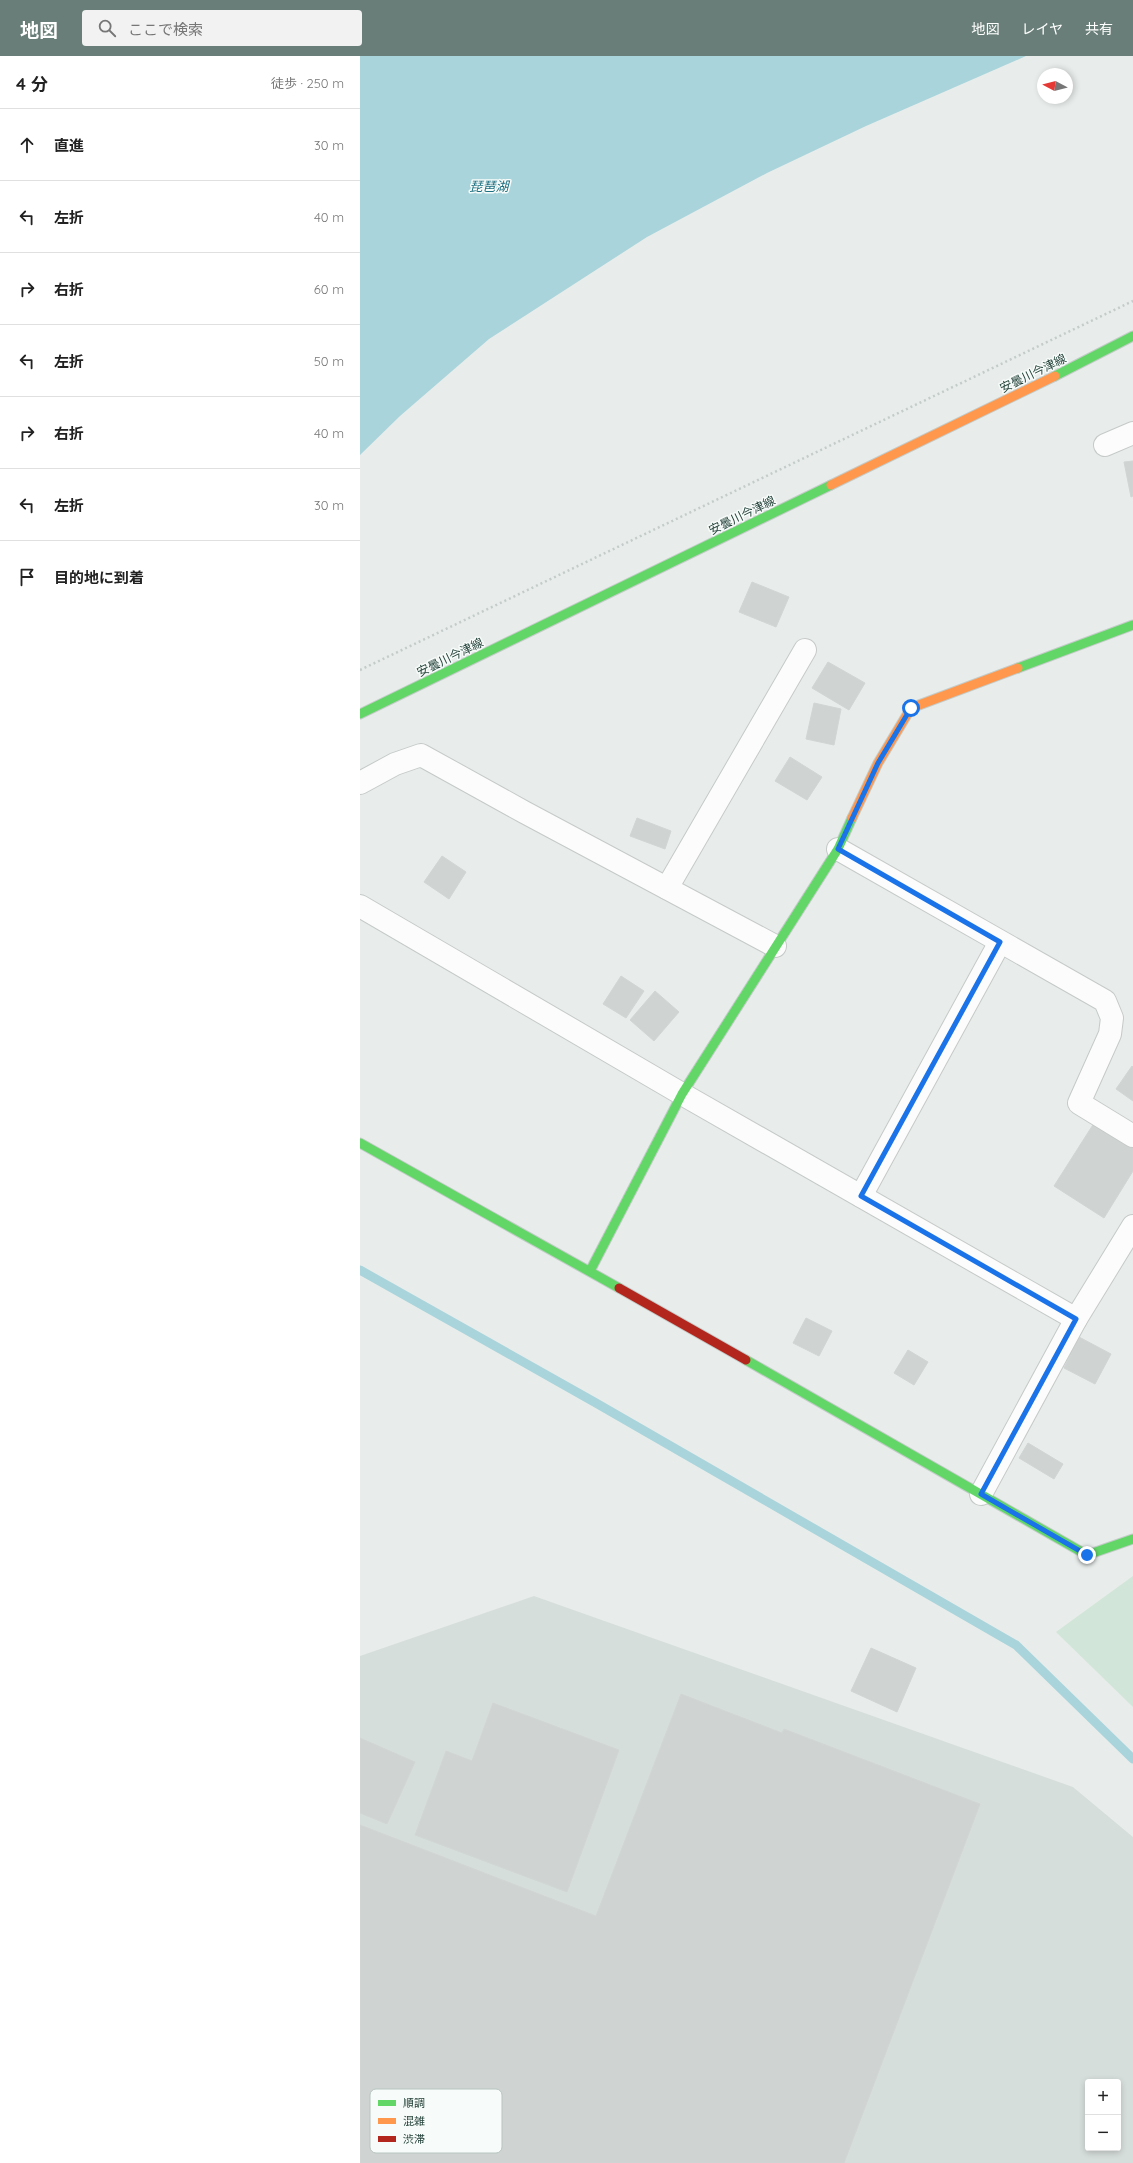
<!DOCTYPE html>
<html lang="ja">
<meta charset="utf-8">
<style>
body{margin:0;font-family:Quicksand,"Noto Sans JP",sans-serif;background:#f2f2f2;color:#222}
.controls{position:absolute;right:12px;bottom:12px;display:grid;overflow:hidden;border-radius:4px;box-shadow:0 2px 6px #0003}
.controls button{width:36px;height:36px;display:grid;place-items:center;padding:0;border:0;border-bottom:1px solid #e0e0e0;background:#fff;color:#222;font:20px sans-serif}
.compass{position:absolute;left:677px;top:12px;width:36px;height:36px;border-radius:50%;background:#fff;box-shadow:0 2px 6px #0003;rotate:277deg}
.stop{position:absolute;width:12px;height:12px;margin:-9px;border:3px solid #1a73e8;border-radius:50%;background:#fff}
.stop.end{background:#1a73e8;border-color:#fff;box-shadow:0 1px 4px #0008}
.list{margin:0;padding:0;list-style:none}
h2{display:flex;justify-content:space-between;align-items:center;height:52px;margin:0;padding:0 16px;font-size:17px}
h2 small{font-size:13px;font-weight:400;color:#767676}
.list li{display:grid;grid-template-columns:26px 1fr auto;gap:12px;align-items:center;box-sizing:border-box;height:72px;padding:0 16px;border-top:1px solid #e0e0e0}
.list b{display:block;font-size:15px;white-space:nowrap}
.list em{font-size:13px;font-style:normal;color:#767676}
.icon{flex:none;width:22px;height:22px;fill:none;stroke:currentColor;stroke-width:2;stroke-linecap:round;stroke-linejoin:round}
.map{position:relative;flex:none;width:773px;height:2107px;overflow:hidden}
header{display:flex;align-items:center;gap:24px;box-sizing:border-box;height:56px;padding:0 20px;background:#697e78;color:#fff}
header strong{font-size:19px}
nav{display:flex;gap:22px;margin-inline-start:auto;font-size:14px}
.search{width:280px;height:36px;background:#f2f2f2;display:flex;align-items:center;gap:10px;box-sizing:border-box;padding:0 14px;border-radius:4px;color:#767676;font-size:15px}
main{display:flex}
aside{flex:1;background:#fff}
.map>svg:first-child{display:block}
.built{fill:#d6dedb;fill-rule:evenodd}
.green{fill:#d1e6d8}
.water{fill:#a9d4db}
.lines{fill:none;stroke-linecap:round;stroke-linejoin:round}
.stream{stroke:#a9d4db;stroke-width:9}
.building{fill:#cfd4d2;stroke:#d1d6d4}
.street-casing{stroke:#c5cac8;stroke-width:24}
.fast-casing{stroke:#c3cbc8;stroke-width:11}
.slow-casing{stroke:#c3cbc8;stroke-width:11}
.jam-casing{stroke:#c3cbc8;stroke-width:11}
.path{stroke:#c3ccca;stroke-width:2.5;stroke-dasharray:2 3;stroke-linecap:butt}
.street{stroke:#fcfcfc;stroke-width:22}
.fast{stroke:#63d668;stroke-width:9}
.slow{stroke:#ff974d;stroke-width:9}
.jam{stroke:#b3261e;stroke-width:9}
.route{stroke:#1a73e8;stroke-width:5}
.labels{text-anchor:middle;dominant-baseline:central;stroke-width:3;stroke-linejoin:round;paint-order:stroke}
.street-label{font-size:12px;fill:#24423a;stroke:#f7fbf9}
.water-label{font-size:13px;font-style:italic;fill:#1c6f80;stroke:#f7fbf9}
.key{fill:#f7fbf9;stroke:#b8c4c0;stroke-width:1}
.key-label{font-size:11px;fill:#24423a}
</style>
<header>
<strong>地図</strong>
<div class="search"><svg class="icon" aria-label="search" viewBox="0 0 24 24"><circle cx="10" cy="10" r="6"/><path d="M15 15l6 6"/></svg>ここで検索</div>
<nav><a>地図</a><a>レイヤ</a><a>共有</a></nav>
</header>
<main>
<aside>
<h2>4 分<small>徒歩 · 250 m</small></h2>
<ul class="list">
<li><svg class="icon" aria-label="ahead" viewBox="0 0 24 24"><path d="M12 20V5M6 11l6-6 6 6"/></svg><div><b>直進</b></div><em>30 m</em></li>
<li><svg class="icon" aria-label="left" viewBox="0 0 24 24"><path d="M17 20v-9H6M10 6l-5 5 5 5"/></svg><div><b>左折</b></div><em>40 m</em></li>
<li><svg class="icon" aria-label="right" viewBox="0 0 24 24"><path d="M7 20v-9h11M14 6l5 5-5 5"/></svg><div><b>右折</b></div><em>60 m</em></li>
<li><svg class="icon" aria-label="left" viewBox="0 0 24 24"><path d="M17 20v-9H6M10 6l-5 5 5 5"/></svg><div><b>左折</b></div><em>50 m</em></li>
<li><svg class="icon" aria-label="right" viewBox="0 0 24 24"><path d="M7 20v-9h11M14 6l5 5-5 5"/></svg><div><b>右折</b></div><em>40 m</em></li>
<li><svg class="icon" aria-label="left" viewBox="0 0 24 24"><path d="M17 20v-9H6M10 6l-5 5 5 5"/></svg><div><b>左折</b></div><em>30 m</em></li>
<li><svg class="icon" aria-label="arrive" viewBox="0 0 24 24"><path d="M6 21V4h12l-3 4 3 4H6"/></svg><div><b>目的地に到着</b></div></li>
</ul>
</aside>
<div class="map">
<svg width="773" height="2107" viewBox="0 0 773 2107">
<rect width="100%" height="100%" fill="#e8edeb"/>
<path class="built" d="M174 1540 713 1731 773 1781V2107H0V1600ZM728 2026H758V2092H728Z"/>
<path class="green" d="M773 1520V1651L696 1576Z"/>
<path class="water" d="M0 0H666L506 70 407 117 287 181 129 283 40 360 0 399Z"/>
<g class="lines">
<path class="stream" d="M0 1214 236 1347 656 1589 773 1703"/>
</g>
<g class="building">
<path d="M773 405V440L771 441 764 406Z"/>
<path d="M392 526 429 541 416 571 379 556Z"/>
<path d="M468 606 505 627 489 654 452 632Z"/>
<path d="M454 647 481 653 474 689 446 683Z"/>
<path d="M430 701 462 721 447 744 415 725Z"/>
<path d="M277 762 311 775 305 793 270 780Z"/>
<path d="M82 800 106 816 89 843 64 826Z"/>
<path d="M261 920 284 935 266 962 243 948Z"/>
<path d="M295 935 319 956 294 985 270 964Z"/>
<path d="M772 1010 773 1011V1045L756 1033Z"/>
<path d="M736 1064 773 1087V1115L744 1162 694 1130Z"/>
<path d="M446 1262 472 1275 459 1300 433 1287Z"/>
<path d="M719 1281 751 1298 735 1328 704 1312Z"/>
<path d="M548 1294 568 1306 554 1329 534 1317Z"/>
<path d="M668 1387 703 1408 694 1423 659 1402Z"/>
<path d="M511 1592 556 1612 537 1656 491 1635Z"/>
<path d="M321 1638 422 1677 424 1673 620 1748 484 2107H0V1769L236 1860Z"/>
<path d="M133 1647 259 1694 207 1836 55 1779 86 1695 112 1705Z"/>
<path d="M0 1682 55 1706 27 1768 0 1757Z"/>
</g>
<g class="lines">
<defs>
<g id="street">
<path d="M745 389 773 377"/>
<path d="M0 727 35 708 61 699 164 756 415 890"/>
<path d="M478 793 745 945 752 962 750 978 719 1047 773 1080"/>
<path d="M307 832 445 594"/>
<path d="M0 850 322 1038 716 1263"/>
<path d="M501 1140 640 886"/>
<path d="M621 1438 716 1263 773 1170"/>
</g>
<g id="fast">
<path d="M695 320 773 280"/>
<path d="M658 612 773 569"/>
<path d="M0 658 471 429"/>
<path d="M0 1087 259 1232"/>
<path d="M230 1215 322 1038 478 793 492 762"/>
<path d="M386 1304 727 1499 773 1483"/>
</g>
<g id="slow">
<path d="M471 429 695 320"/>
<path d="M492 762 518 707 551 652 658 612"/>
</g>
<path id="jam" d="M259 1232 386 1304"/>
</defs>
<use href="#street" class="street-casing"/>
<use href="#fast" class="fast-casing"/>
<use href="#slow" class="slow-casing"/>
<use href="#jam" class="jam-casing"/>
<path class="path" d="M0 614 773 245"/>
<use href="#street" class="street"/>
<use href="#fast" class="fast"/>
<use href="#slow" class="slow"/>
<use href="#jam" class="jam"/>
</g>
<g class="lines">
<path class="route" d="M551 652 518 707 478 793 640 886 501 1140 716 1263 621 1438 727 1499"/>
</g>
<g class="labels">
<g class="street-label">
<text transform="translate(673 317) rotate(-26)">安曇川今津線</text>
<text transform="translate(382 459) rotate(-26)">安曇川今津線</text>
<text transform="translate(90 601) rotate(-26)">安曇川今津線</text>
</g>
<g class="water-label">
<text x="129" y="130">琵琶湖</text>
</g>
</g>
<rect x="10" y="2033" width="132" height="64" rx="6" class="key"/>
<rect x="18" y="2044" width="18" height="6" fill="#63d668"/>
<rect x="18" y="2062" width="18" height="6" fill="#ff974d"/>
<rect x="18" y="2080" width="18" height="6" fill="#b3261e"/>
<g class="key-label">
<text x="43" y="2051">順調</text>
<text x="43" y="2069">混雑</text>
<text x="43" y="2087">渋滞</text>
</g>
</svg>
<div class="controls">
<button>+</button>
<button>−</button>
</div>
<svg class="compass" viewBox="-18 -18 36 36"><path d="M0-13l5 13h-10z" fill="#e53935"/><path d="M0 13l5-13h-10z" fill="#767676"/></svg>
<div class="stop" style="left:551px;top:652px"></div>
<div class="stop end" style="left:727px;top:1499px"></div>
</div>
</main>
